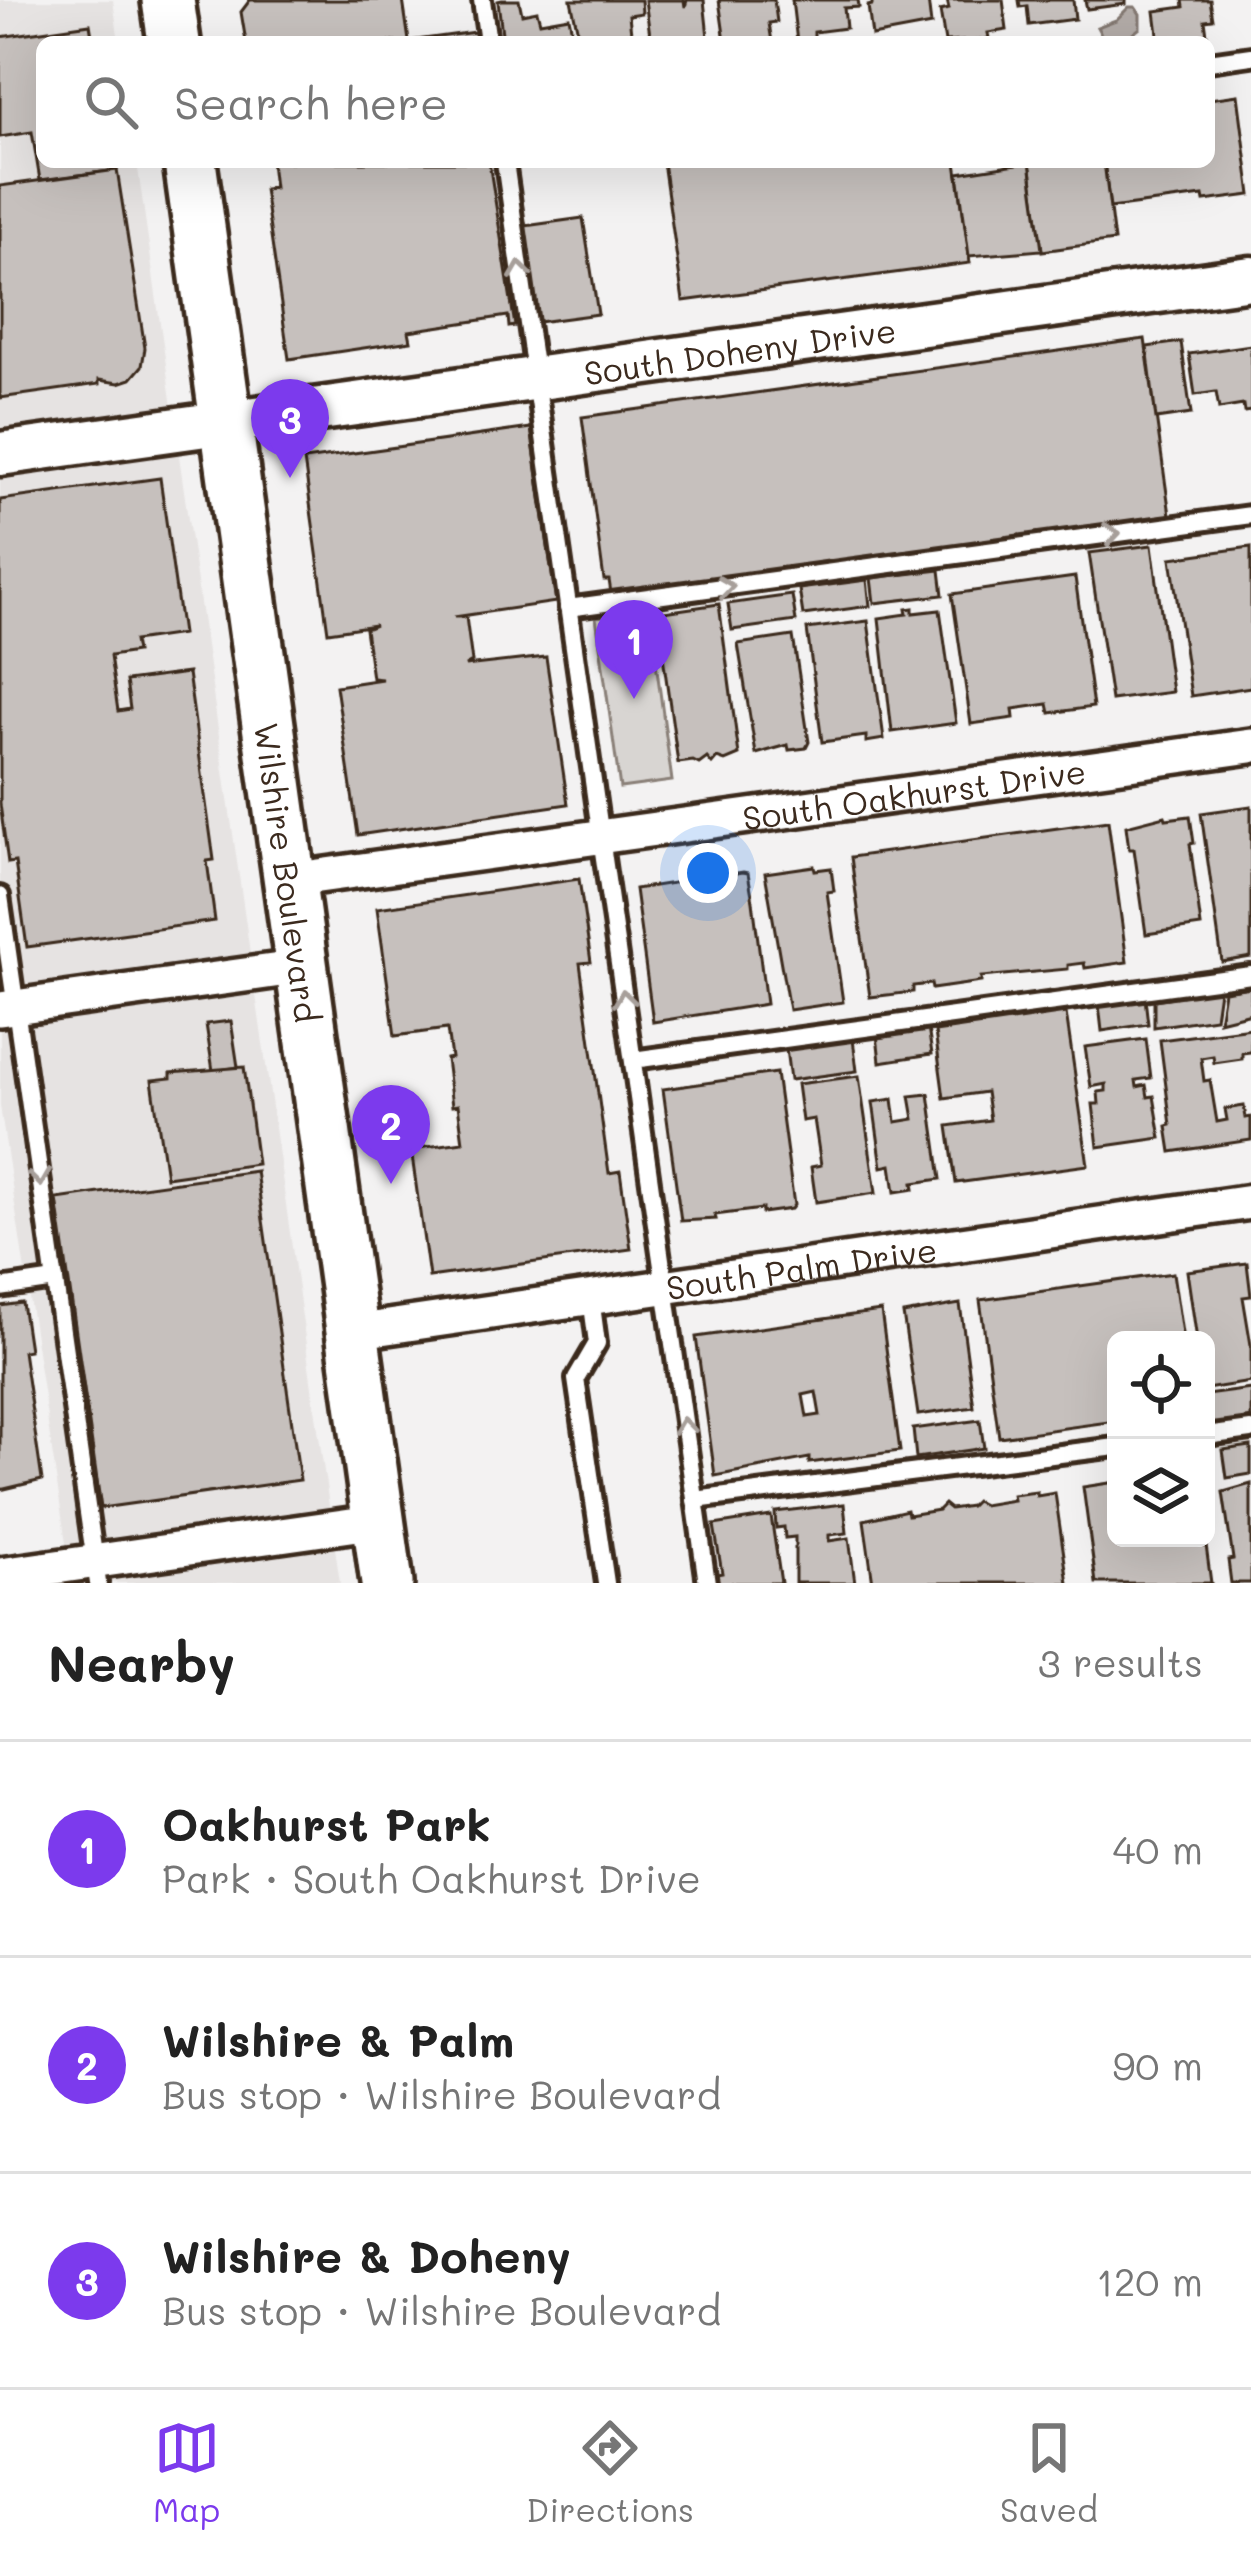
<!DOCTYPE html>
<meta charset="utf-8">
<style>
body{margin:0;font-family:Mali,sans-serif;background:#f2f2f2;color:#222}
.controls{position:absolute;right:36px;bottom:36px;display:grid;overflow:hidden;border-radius:18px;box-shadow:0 12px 48px #0002}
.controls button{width:108px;height:108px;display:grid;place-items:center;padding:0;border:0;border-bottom:3px solid #e0e0e0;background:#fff;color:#222;font:60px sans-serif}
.you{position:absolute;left:708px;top:873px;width:42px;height:42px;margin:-30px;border:9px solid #fff;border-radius:50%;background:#1a73e8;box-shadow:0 0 0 18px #1a73e833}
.badge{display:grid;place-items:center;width:78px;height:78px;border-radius:50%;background:#7c3aed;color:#fff;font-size:39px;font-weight:700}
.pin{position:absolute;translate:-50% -99px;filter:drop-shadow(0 3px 6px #0008)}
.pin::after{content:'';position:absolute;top:63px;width:42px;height:36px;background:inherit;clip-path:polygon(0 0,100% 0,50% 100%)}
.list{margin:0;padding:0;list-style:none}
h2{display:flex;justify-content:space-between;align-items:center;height:156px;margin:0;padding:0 48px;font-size:51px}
h2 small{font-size:39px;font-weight:400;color:#767676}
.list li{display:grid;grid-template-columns:78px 1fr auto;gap:36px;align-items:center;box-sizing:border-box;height:216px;padding:0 48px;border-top:3px solid #e0e0e0}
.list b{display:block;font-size:45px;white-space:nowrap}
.list p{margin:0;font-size:39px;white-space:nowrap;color:#767676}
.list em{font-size:39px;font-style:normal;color:#767676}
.icon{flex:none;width:66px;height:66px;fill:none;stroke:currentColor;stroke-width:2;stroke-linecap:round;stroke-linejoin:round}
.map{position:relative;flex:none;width:1251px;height:1583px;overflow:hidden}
.search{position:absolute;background:#fff;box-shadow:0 12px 48px #0002;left:36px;right:36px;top:36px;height:132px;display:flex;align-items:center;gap:30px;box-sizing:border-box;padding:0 42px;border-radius:18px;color:#767676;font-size:45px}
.sheet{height:804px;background:#fff}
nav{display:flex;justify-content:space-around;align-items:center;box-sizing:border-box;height:168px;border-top:3px solid #e0e0e0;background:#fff;font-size:33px;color:#767676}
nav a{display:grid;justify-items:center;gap:6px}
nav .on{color:#7c3aed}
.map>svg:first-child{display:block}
.built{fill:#e6e3e2}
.green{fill:#d8d5d2;stroke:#8a8078;stroke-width:3}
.water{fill:#b2aba7;stroke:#827770;stroke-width:3}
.building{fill:#c6c0bd;stroke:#3b2a1e;stroke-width:3;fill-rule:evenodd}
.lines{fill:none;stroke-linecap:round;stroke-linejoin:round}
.service-casing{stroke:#3b2a1e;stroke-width:26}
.minor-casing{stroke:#3b2a1e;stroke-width:42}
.tertiary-casing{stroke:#3b2a1e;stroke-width:51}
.primary-casing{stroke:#3b2a1e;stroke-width:60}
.service{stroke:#fff;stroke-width:16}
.minor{stroke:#fff;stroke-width:33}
.tertiary{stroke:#fff;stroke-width:42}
.primary{stroke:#fff;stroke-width:51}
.oneway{stroke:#a79f9a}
.labels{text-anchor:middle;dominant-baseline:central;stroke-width:12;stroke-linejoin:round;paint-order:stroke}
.street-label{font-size:33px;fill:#3b2a1e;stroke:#fff}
</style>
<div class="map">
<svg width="1251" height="1583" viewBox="0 0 1251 1583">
<rect width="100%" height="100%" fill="#f3f2f2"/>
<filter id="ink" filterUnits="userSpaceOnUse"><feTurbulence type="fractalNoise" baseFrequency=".00833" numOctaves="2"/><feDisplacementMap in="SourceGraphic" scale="24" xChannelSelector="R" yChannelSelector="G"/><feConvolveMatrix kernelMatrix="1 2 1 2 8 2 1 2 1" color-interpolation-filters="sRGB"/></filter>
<g filter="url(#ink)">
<path class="built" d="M0 0H113L119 42H42V162H137L340 1583H72L0 1106Z"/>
<path class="green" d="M649 610 672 781 620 788 596 617Z"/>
<path class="water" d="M1129 7H1135L1140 14V28L1125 40 1105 42 1097 27 1116 20Z"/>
<g class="building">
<path d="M250 0H403L409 41 475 32 476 42H246L241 12Z"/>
<path d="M502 0H519L522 14 537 11 540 22 569 17 574 42H503L498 1Z"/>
<path d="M571 0H641L642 13 629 15 632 42H580Z"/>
<path d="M645 0H684L685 7 687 0H704L708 37 702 38 703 42H651Z"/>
<path d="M719 0H774L777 22 769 23 772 42H725Z"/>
<path d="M792 0H858L859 7 844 8 846 28 814 32V42H797Z"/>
<path d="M872 0H928L931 25 872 36 868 6 872 5Z"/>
<path d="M947 0H1003L1007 30 988 33 989 38 984 40 945 42 940 11 949 9Z"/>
<path d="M1019 0H1073L1075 19 1029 25 1027 6 1020 7Z"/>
<path d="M1085 0H1126V4L1087 9Z"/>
<path d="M1183 0H1210L1213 19 1205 20 1208 42H1159L1155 11 1184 7Z"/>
<path d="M90 24 93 42H42V162H116L117 170 40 180 32 132 0 137V37Z"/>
<path d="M1238 95 1251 195 1204 201 1203 196 1110 208 1104 162H1209V99Z"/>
<path d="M271 162H489L515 326 509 327 508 316 409 331 411 341 289 359 264 189 274 188Z"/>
<path d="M663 162H956L970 263 683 301Z"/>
<path d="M1030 162H1104L1114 241 1042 251Z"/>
<path d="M1030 162 1042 250 969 256 958 173Z"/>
<path d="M117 170 145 348 142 366 131 379 119 383 99 380V384L0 398V186Z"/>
<path d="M583 218 598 314 538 322 525 226Z"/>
<path d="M1145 339 1170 515 611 593 609 580H604L582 417Z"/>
<path d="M1181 342 1191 414 1156 419 1147 347Z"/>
<path d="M1251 345V411L1244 412 1243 405 1219 409 1216 392 1195 395 1189 354Z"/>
<path d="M531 428 556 602 454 617H466L472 662 465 666 546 657 568 804 358 835 336 686 382 679 372 678 365 629 375 625 328 632 304 460Z"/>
<path d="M160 478 182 634 134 641 136 652 110 656 118 711 130 709 126 681 188 673 214 860 207 861 215 921 27 947 15 862 8 863 0 804V500Z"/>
<path d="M1152 545 1172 692 1111 700 1089 553Z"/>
<path d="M1251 547V687L1191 696 1171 558Z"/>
<path d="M940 570 943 595 874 603 871 578Z"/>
<path d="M1075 577 1093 707 1050 713 1048 704 1013 709 1014 718 971 724 952 594Z"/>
<path d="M867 580 870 606 803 615 799 589Z"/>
<path d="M792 595 796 621 732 630 728 604Z"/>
<path d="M719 604 739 755 725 761 717 758 712 764 707 758 699 764 693 761 678 763 657 613Z"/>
<path d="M913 608V613L940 610 956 723 892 732 879 618 907 614 906 609Z"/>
<path d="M868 621 884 739 866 742V736L822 742 807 629Z"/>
<path d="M793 636 809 742 806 748 789 750 788 745 756 754 738 644Z"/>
<path d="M1251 806V957L1222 962 1201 813Z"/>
<path d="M1165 816 1166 819 1190 816 1194 843 1190 844 1201 926 1146 934 1134 849H1129L1126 826Z"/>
<path d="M1108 821 1127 962 1085 968 1084 963 1068 965V969L981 977V982L932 989 931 984 913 986V992L870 997 851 857Z"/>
<path d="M814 866 815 870 831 868 834 891 827 892 843 1002 789 1010 765 873Z"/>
<path d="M743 872 748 873 753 901 766 1004 653 1022 635 889Z"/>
<path d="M579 879 591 962 580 963 609 1173 620 1171 631 1249 429 1277 411 1149 463 1142 458 1105 452 1106 446 1059 451 1058 447 1029 395 1036 377 908Z"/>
<path d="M1251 987V1013L1219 1021 1224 991Z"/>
<path d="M1219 990 1215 1018 1154 1027V1000Z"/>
<path d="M1145 998 1148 1024 1102 1031 1099 1005Z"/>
<path d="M1066 1013 1088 1165 956 1183 948 1126 990 1120 986 1092 944 1098 935 1032Z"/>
<path d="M231 1021 238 1067 213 1071 206 1024Z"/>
<path d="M928 1028 932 1054 880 1062 877 1035Z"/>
<path d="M1251 1028V1052L1242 1053V1059L1214 1063 1213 1056 1201 1058 1204 1081 1210 1080 1217 1122 1227 1120 1225 1109 1244 1106 1246 1118 1251 1117V1140L1171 1152 1167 1126 1171 1125 1160 1040Z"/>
<path d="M853 1039 857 1071 790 1080 786 1049Z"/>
<path d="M1146 1039 1151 1078 1136 1080 1137 1087 1146 1085 1148 1097 1154 1096 1161 1138 1098 1147 1093 1104H1099L1098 1092 1106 1091V1084L1091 1087 1085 1047Z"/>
<path d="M244 1067 257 1164 166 1177 152 1080 171 1078V1073Z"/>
<path d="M776 1073 794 1205 791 1209 762 1213V1209L715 1215 716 1219 681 1221 663 1089Z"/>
<path d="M859 1076 876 1193 816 1202 811 1167 821 1165 814 1119 802 1121 797 1084Z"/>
<path d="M929 1094 941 1179 913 1183 914 1189 895 1192 891 1165 882 1167 873 1102 893 1099 896 1122 914 1119 910 1096Z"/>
<path d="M256 1171 300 1480 101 1508 57 1199Z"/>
<path d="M1247 1263 1251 1296 1243 1297 1251 1345V1382L1206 1389V1340H1197L1187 1271Z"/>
<path d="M1173 1273 1183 1340H1116V1421L999 1437 980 1300Z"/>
<path d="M22 1303 29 1350 23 1351 42 1480 0 1490V1306Z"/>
<path d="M960 1304 974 1407 918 1415 903 1314Z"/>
<path d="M881 1311 900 1451 809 1463V1458L715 1476 696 1337ZM816 1392 820 1415 807 1417 803 1395Z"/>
<path d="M1251 1389V1419L1210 1425 1206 1395Z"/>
<path d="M980 1420 984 1448 916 1458 913 1429Z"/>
<path d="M1251 1446V1474L1227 1478 1223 1450Z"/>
<path d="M1116 1482V1538H1205L1211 1583H1096L1083 1487Z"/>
<path d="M1251 1484V1583H1231L1228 1560 1233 1559 1223 1492Z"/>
<path d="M1037 1492V1496L1055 1493 1068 1583H873L864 1520 907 1510 908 1515 938 1510 944 1504 950 1509 970 1506 975 1501 983 1505 1013 1500 1012 1495Z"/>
<path d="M844 1504 847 1533 829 1535V1541L849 1538 855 1583H795V1537L785 1538 784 1527 776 1528 775 1512Z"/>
<path d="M771 1516 781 1583H718L717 1574 722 1573 714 1525Z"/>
</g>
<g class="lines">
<defs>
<g id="service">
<path d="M482 0 488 42"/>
<path d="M1209 62 1251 56"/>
<path d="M505 162 707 1583"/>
<path d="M568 608 1251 515"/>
<path d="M0 896 98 1583"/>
<path d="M633 1060 1251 975"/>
<path d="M0 1288 55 1280"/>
<path d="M591 1298 597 1343 576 1379 606 1583"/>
<path d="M1206 1436 1251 1430"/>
<path d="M695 1500 1116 1447"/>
</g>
<g id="minor">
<path id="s1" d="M290 880 1251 746"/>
<path d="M0 1009 302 967"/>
<path id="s2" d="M353 1332 1251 1202"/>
<path d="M0 1575 379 1521"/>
</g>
<g id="tertiary">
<path id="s3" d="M0 454 1251 278"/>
</g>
<g id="primary">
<path d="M168 0 174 42"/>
<path id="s4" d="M190 162 387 1583"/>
</g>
</defs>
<use href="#service" class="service-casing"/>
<use href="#minor" class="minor-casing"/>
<use href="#tertiary" class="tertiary-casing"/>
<use href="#primary" class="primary-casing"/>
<use href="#service" class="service"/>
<use href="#minor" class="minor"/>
<use href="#tertiary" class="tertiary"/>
<use href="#primary" class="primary"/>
</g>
<defs><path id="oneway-chevron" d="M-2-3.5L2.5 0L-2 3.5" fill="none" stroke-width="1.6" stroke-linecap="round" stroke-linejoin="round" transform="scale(3)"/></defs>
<g class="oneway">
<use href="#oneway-chevron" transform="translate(520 270) rotate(-98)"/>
<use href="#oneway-chevron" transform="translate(1112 534) rotate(-8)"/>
<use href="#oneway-chevron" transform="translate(726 587) rotate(-8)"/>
<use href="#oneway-chevron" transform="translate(624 998) rotate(-98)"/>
<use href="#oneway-chevron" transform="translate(40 1178) rotate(82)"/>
<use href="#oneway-chevron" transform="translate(684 1426) rotate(-98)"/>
</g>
</g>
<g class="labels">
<g class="street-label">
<text stroke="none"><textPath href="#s3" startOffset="747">South Doheny Drive</textPath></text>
<text stroke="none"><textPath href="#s1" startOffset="630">South Oakhurst Drive</textPath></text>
<text stroke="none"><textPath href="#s4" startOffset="717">Wilshire Boulevard</textPath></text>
<text stroke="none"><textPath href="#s2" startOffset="453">South Palm Drive</textPath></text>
</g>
</g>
</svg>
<div class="controls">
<button><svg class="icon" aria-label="locate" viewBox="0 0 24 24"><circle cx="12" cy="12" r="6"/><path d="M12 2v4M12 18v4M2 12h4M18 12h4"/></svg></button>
<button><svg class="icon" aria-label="layers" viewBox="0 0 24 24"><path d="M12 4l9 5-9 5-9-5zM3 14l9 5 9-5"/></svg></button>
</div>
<div class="you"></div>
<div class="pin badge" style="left:634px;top:699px">1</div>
<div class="pin badge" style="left:391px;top:1184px">2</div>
<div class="pin badge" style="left:290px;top:478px">3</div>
<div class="search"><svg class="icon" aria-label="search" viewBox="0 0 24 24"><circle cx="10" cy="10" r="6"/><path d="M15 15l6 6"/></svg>Search here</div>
</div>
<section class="sheet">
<h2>Nearby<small>3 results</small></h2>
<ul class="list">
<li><span class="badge">1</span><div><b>Oakhurst Park</b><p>Park · South Oakhurst Drive</p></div><em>40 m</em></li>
<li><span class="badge">2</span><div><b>Wilshire &amp; Palm</b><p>Bus stop · Wilshire Boulevard</p></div><em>90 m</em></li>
<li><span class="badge">3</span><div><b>Wilshire &amp; Doheny</b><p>Bus stop · Wilshire Boulevard</p></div><em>120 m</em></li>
</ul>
</section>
<nav>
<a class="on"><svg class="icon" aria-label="map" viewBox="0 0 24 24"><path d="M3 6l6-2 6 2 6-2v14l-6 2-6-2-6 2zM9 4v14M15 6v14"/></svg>Map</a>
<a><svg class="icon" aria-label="directions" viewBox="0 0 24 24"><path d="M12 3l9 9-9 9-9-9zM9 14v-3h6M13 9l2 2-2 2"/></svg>Directions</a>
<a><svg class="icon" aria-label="saved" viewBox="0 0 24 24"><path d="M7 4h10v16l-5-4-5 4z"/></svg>Saved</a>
</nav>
